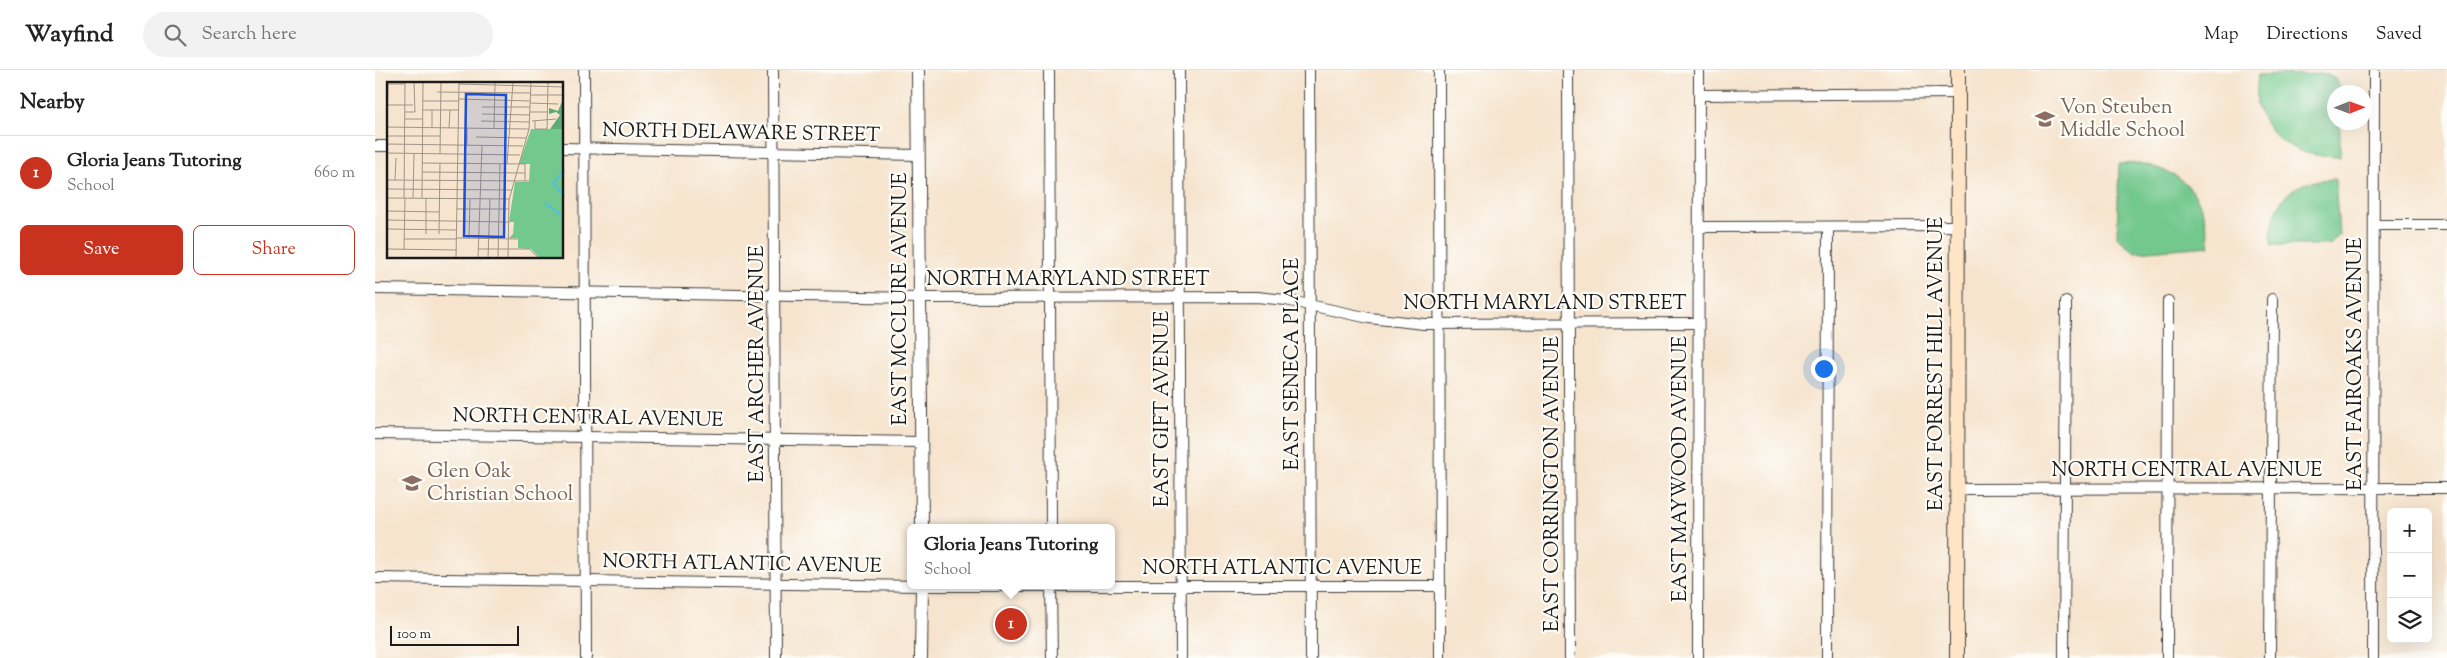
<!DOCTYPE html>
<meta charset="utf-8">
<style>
body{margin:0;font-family:"Sorts Mill Goudy",serif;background:#f2f2f2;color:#222}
.controls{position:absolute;right:15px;bottom:15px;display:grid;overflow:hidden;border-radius:8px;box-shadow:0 5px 20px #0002}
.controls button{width:45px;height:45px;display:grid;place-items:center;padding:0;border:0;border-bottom:1px solid #e0e0e0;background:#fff;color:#222;font:25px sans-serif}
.compass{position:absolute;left:1952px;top:15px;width:45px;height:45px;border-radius:50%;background:#fff;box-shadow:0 5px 20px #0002;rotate:89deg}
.scale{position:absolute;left:15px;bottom:12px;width:129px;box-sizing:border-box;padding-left:5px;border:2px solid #1c1c1c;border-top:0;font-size:14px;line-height:18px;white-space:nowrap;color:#1c1c1c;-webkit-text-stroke:4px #fdfcf7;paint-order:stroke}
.you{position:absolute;left:1448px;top:298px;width:18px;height:18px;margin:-12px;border:4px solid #fff;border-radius:50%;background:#1a73e8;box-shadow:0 0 0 8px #1a73e833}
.badge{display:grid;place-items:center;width:32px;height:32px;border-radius:50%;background:#c8321e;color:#fff;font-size:16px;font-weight:700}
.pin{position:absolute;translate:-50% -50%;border:2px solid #fff;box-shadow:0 1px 5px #0006}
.popup{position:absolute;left:532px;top:454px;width:208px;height:65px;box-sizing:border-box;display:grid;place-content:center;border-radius:8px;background:#fff;filter:drop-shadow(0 1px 4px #0005);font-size:16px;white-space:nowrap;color:#767676}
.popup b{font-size:19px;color:#222}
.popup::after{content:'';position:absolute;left:50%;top:100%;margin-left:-10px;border:10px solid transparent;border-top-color:#fff}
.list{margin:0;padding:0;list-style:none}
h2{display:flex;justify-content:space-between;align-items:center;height:65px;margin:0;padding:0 20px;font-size:21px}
h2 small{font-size:16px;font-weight:400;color:#767676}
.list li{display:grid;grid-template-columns:32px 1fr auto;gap:15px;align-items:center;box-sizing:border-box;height:75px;padding:0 20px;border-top:1px solid #e0e0e0}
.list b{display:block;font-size:19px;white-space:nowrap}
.list p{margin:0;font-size:16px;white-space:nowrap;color:#767676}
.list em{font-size:16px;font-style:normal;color:#767676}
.actions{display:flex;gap:10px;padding:15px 20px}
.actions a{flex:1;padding:11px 0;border:1px solid #c8321e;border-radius:8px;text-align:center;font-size:18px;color:#c8321e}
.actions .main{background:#c8321e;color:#fff}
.icon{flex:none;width:28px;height:28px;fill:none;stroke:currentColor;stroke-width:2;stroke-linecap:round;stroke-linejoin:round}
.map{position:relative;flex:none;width:2072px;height:588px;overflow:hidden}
header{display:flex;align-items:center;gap:30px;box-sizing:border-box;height:70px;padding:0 25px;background:#fff;border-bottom:1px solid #e0e0e0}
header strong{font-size:24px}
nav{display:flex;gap:28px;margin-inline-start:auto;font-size:18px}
.search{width:350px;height:45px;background:#f2f2f2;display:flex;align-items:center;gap:12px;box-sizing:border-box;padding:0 18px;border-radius:28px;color:#767676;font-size:19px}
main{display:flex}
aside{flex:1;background:#fff}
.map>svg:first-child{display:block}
.green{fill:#72c88d;stroke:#477254}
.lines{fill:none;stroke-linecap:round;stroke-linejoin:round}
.minor-casing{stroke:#3d3a37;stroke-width:12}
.tertiary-casing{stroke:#3d3a37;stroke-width:14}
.secondary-casing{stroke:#3d3a37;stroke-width:16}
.minor{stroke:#fff;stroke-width:10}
.tertiary{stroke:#fff;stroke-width:12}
.secondary{stroke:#ffe4c6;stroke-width:14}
.labels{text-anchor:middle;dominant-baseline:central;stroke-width:4.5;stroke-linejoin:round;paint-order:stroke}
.education-label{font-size:20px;fill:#785e54;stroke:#fdfcf7;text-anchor:start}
.street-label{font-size:20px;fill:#1c1c1c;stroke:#fdfcf7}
.inset-river{fill:none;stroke:#56c1d0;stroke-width:2.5}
.inset-road{fill:none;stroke:#9f9487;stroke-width:1}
.view{fill:#1d4ed8;fill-opacity:0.15;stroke:#1d4ed8;stroke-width:2.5}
.inset-edge{fill:none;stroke:#1c1c1c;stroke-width:2.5}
</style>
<header>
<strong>Wayfind</strong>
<div class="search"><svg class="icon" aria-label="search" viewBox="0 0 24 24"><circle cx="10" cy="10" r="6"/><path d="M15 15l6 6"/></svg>Search here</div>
<nav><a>Map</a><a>Directions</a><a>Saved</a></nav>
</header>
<main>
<aside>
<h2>Nearby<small></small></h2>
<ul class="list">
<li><span class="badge">1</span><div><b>Gloria Jeans Tutoring</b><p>School</p></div><em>660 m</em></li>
</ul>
<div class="actions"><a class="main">Save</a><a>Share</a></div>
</aside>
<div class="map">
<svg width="2072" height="588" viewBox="0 0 2072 588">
<rect width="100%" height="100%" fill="#fdfcf7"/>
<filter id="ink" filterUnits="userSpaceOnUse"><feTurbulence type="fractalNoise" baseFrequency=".02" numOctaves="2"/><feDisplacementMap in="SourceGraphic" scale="10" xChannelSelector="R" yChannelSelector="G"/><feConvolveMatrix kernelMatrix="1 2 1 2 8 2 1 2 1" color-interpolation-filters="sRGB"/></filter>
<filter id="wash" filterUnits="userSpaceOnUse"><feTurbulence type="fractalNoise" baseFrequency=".0096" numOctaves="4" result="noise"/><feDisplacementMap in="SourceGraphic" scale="20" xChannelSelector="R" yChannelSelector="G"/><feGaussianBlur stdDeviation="1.12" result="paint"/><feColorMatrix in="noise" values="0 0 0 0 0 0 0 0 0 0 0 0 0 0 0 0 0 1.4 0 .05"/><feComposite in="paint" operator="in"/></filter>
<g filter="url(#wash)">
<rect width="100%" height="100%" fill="#f6e4ce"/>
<g class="green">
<path d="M1952 4C1962 8 1964 12 1964 22H1960V52L1965 53V87C1934 87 1905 79 1889 50 1887 46 1883 41 1882 36 1881 26 1882 15 1883 5Z"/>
<path d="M1764 93C1817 105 1827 125 1835 176L1760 182 1742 167 1744 94Z"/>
<path d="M1960 109 1964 165 1955 175H1896C1897 129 1914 111 1960 109Z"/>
</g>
</g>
<g filter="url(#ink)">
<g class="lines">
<defs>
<g id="minor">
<path d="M209 0 211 588"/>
<path d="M398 0 401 588"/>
<path d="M674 0 676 458"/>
<path d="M804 0 806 588"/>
<path d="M934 0 936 588"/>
<path d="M1064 0 1065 588"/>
<path d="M1193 0 1195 588"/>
<path d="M1325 25 1583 23"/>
<path d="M0 76H14"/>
<path d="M188 78 544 85"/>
<path d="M1999 155H2072"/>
<path d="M1324 157 1582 156"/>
<path d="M0 219 546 228 882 227 911 230 994 248 1049 254 1323 253"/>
<path d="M0 364 546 372"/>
<path d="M1583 419 2072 418"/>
<path d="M0 508 547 516H1064"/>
<path d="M676 515 677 588"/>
<path d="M1323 588 1324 0"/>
<path d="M1452 588 1453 157"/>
<path d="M1689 588 1691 232"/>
<path d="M1792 588 1793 231"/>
<path d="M1895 588 1897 229"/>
<path d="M1998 588 1999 0"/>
</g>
<g id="tertiary">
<path d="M543 0 547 458"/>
<path d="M546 588 547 515"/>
</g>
<path id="secondary" d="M1582 588 1583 0"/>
</defs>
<use href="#minor" class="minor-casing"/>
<use href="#tertiary" class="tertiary-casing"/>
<use href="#secondary" class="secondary-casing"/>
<use href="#minor" class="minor"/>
<use href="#tertiary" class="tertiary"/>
<use href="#secondary" class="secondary"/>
</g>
</g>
<defs>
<symbol id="school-bare" viewBox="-9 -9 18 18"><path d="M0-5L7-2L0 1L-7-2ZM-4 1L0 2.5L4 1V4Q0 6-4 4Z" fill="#8d6e63" stroke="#fdfcf7" stroke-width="2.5" paint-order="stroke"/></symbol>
</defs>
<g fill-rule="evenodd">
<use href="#school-bare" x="1656" y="35" width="28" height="28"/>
<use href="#school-bare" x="23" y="399" width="28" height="28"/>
</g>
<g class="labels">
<g class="education-label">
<text x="1685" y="38">Von Steuben<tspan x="1685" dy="23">Middle School</tspan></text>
<text x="52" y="402">Glen Oak<tspan x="52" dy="23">Christian School</tspan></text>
</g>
<g class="street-label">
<text transform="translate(366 64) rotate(1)">NORTH DELAWARE STREET</text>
<text x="693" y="210">NORTH MARYLAND STREET</text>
<text transform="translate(526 229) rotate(-90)">EAST MCCLURE AVENUE</text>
<text x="1170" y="234">NORTH MARYLAND STREET</text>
<text transform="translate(383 294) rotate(-90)">EAST ARCHER AVENUE</text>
<text transform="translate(918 294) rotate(-90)">EAST SENECA PLACE</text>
<text transform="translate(1562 294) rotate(-90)">EAST FORREST HILL AVENUE</text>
<text transform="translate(1981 294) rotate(-90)">EAST FAIROAKS AVENUE</text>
<text transform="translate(788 339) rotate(-90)">EAST GIFT AVENUE</text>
<text transform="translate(213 349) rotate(1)">NORTH CENTRAL AVENUE</text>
<text transform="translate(1306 399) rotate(-90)">EAST MAYWOOD AVENUE</text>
<text x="1812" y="401">NORTH CENTRAL AVENUE</text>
<text transform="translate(1178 414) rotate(-90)">EAST CORRINGTON AVENUE</text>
<text transform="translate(367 495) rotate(1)">NORTH ATLANTIC AVENUE</text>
<text x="907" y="499">NORTH ATLANTIC AVENUE</text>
</g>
</g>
<g transform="translate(12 12)">
<rect width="176" height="176" fill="#f6e4ce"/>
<path d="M144 47H176L175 176H153L144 167 131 166V156H122L126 152 127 140H122L128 100H142L143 82H132Z" fill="#72c88d"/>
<path d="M176 17V47H163L173 33 169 30 162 32V26L171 29Z" fill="#5dac78"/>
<path class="inset-river" d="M177 88 166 101 177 114M158 121 174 133"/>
<path class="inset-road" d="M1 2H18M72 2 177 5M50 10 143 11M143 13H177M72 17 143 19M36 19H72M143 21 171 22M0 23H26M95 25H143M36 28H72M18 30H28L27 0M143 30H161M95 32 143 33M18 37H36M94 39 143 40M145 39 169 37M148 39V47H160L161 0M0 45 142 47M45 45V28M62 46 63 28M107 46 108 1M0 51 1 0M0 54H53M89 55 140 56M0 62 136 64M80 63V46M0 71 133 73M53 72 54 0M35 81 138 82V99M120 82 126 0M35 90 138 91M0 98 142 99M8 98 9 76M0 107 125 108M0 116 122 117M17 116 18 0M26 116 27 72M35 116 36 0M70 127H122M0 129 52 130M0 138 122 140M0 147 70 148M39 152V116M52 152 53 81M70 156 131 157M82 156 83 117M17 157H70M0 167 70 168M91 167H142L152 176M17 168 18 116M69 176 72 0M91 176 95 64M101 176 103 117M111 176 113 82M121 176 122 118 142 47 144 0"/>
<path class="view" d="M79 12 119 13 117 155 77 154Z"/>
<rect width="176" height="176" class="inset-edge"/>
</g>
</svg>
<div class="controls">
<button>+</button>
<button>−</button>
<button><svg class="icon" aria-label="layers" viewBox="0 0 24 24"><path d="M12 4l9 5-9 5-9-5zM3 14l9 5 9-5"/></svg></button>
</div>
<svg class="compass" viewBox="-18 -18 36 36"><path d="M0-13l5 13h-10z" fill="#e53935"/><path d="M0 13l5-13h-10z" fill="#767676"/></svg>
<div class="scale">100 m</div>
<div class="you"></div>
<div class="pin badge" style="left:636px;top:554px">1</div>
<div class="popup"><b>Gloria Jeans Tutoring</b>School</div>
</div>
</main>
